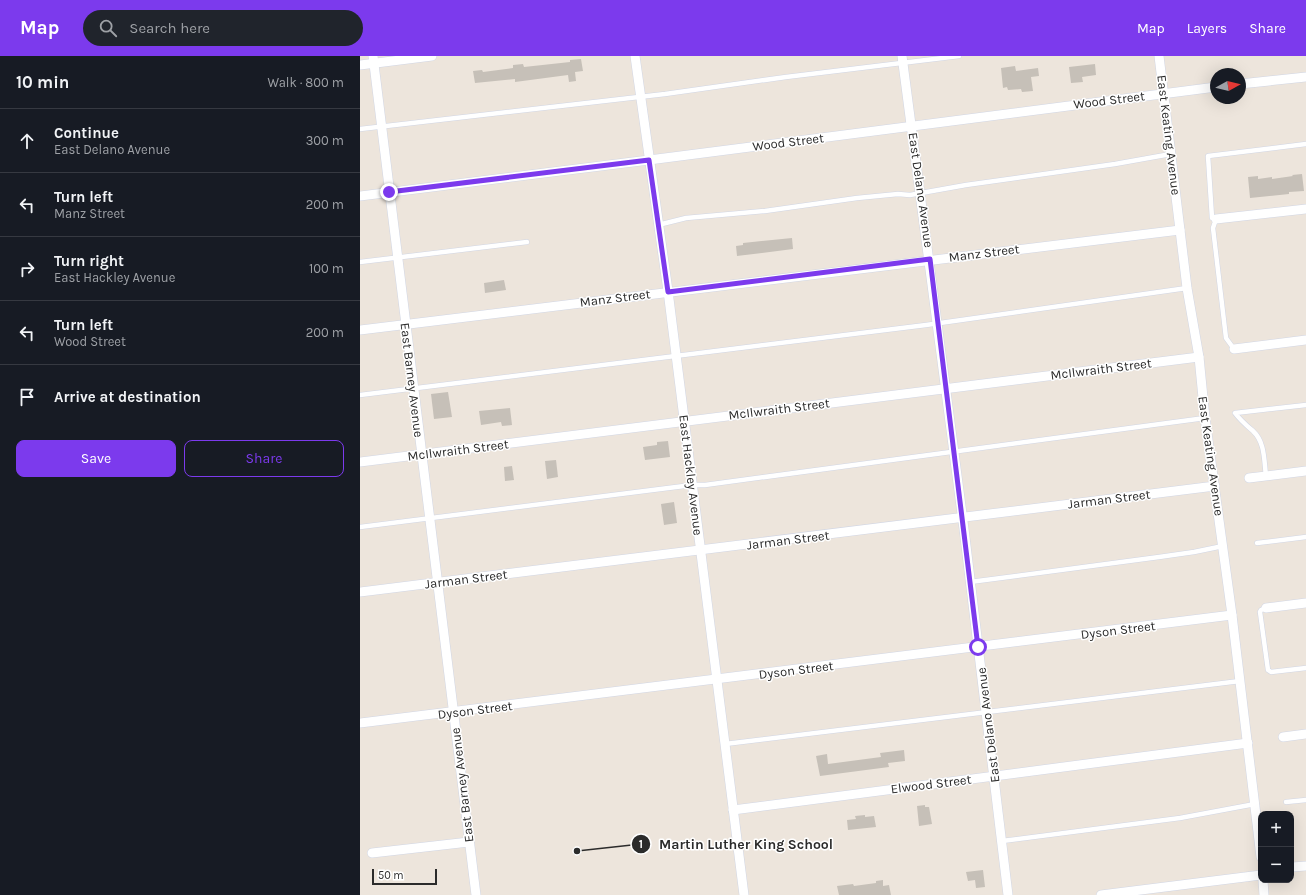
<!DOCTYPE html>
<meta charset="utf-8">
<style>
body{margin:0;font-family:Karla,sans-serif;background:#20242c;color:#f1f3f6}
.controls{position:absolute;right:12px;bottom:12px;display:grid;overflow:hidden;border-radius:8px;box-shadow:0 4px 16px #0002}
.controls button{width:36px;height:36px;display:grid;place-items:center;padding:0;border:0;border-bottom:1px solid #363941;background:#171b24;color:#f1f3f6;font:20px sans-serif}
.compass{position:absolute;left:850px;top:12px;width:36px;height:36px;border-radius:50%;background:#171b24;box-shadow:0 4px 16px #0002;rotate:82deg}
.scale{position:absolute;left:12px;bottom:10px;width:65px;box-sizing:border-box;padding-left:4px;border:2px solid #2b2b2b;border-top:0;font-size:11px;line-height:14px;white-space:nowrap;color:#2b2b2b;-webkit-text-stroke:3px #fff;paint-order:stroke}
.stop{position:absolute;width:12px;height:12px;margin:-9px;border:3px solid #7c3aed;border-radius:50%;background:#fff}
.stop.end{background:#7c3aed;border-color:#fff;box-shadow:0 1px 4px #0008}
.list{margin:0;padding:0;list-style:none}
h2{display:flex;justify-content:space-between;align-items:center;height:52px;margin:0;padding:0 16px;font-size:17px}
h2 small{font-size:13px;font-weight:400;color:#9ea1a6}
.list li{display:grid;grid-template-columns:26px 1fr auto;gap:12px;align-items:center;box-sizing:border-box;height:64px;padding:0 16px;border-top:1px solid #363941}
.list b{display:block;font-size:15px;white-space:nowrap}
.list p{margin:0;font-size:13px;white-space:nowrap;color:#9ea1a6}
.list em{font-size:13px;font-style:normal;color:#9ea1a6}
.actions{display:flex;gap:8px;padding:12px 16px}
.actions a{flex:1;padding:9px 0;border:1px solid #7c3aed;border-radius:8px;text-align:center;font-size:14px;color:#7c3aed}
.actions .main{background:#7c3aed;color:#fff}
.icon{flex:none;width:22px;height:22px;fill:none;stroke:currentColor;stroke-width:2;stroke-linecap:round;stroke-linejoin:round}
.map{position:relative;flex:none;width:946px;height:839px;overflow:hidden}
header{display:flex;align-items:center;gap:24px;box-sizing:border-box;height:56px;padding:0 20px;background:#7c3aed;color:#fff}
header strong{font-size:19px}
nav{display:flex;gap:22px;margin-inline-start:auto;font-size:14px}
.search{width:280px;height:36px;background:#20242c;display:flex;align-items:center;gap:10px;box-sizing:border-box;padding:0 14px;border-radius:22px;color:#9ea1a6;font-size:15px}
main{display:flex}
aside{flex:1;background:#171b24}
.map>svg:first-child{display:block}
.building{fill:#c6c0b8}
.lines{fill:none;stroke-linecap:round;stroke-linejoin:round}
.service-casing{stroke:#d1d6e4;stroke-width:5.5}
.minor-casing{stroke:#d1d6e4;stroke-width:10}
.service{stroke:#fff;stroke-width:4.5}
.minor{stroke:#fff;stroke-width:9}
.route{stroke:#7c3aed;stroke-width:5}
.labels{text-anchor:middle;dominant-baseline:central;stroke-width:3;stroke-linejoin:round;paint-order:stroke}
.street-label{font-size:13px;fill:#2b2b2b;stroke:#fff}
.leader{fill:none;stroke:#2b2b2b;stroke-width:1.5}
.callout-dot{fill:#2b2b2b;stroke:#fff;stroke-width:1.5}
.mark-label{font-size:12px;text-anchor:middle;font-weight:bold;fill:#fff}
.callout-label{font-size:14px;text-anchor:middle;font-weight:bold;fill:#2b2b2b;stroke:#fff;stroke-width:3;stroke-linejoin:round;paint-order:stroke}
</style>
<header>
<strong>Map</strong>
<div class="search"><svg class="icon" aria-label="search" viewBox="0 0 24 24"><circle cx="10" cy="10" r="6"/><path d="M15 15l6 6"/></svg>Search here</div>
<nav><a>Map</a><a>Layers</a><a>Share</a></nav>
</header>
<main>
<aside>
<h2>10 min<small>Walk · 800 m</small></h2>
<ul class="list">
<li><svg class="icon" aria-label="ahead" viewBox="0 0 24 24"><path d="M12 20V5M6 11l6-6 6 6"/></svg><div><b>Continue</b><p>East Delano Avenue</p></div><em>300 m</em></li>
<li><svg class="icon" aria-label="left" viewBox="0 0 24 24"><path d="M17 20v-9H6M10 6l-5 5 5 5"/></svg><div><b>Turn left</b><p>Manz Street</p></div><em>200 m</em></li>
<li><svg class="icon" aria-label="right" viewBox="0 0 24 24"><path d="M7 20v-9h11M14 6l5 5-5 5"/></svg><div><b>Turn right</b><p>East Hackley Avenue</p></div><em>100 m</em></li>
<li><svg class="icon" aria-label="left" viewBox="0 0 24 24"><path d="M17 20v-9H6M10 6l-5 5 5 5"/></svg><div><b>Turn left</b><p>Wood Street</p></div><em>200 m</em></li>
<li><svg class="icon" aria-label="arrive" viewBox="0 0 24 24"><path d="M6 21V4h12l-3 4 3 4H6"/></svg><div><b>Arrive at destination</b></div></li>
</ul>
<div class="actions"><a class="main">Save</a><a>Share</a></div>
</aside>
<div class="map">
<svg width="946" height="839" viewBox="0 0 946 839">
<rect width="100%" height="100%" fill="#ede5dc"/>
<g class="building">
<path d="M221 3 223 15 215 16 216 25 209 26 208 19 155 26V23L115 27 113 15 122 14 123 16 153 12V9L163 8 164 11 210 6V4Z"/>
<path d="M735 8 736 19 722 21 723 26 711 27 709 11Z"/>
<path d="M655 10 656 15 678 12 679 20 671 21 673 35 662 36 661 33 648 34 647 31 643 32 641 12Z"/>
<path d="M942 118 944 135 929 136V138L890 142 888 121 898 120V123L912 121V123L933 120 932 119Z"/>
<path d="M432 182 433 193 377 200 376 190 383 189V187Z"/>
<path d="M144 224 146 234 125 237 124 227Z"/>
<path d="M88 336 92 361 74 363 71 338Z"/>
<path d="M150 352 152 369 142 370 141 366 121 369 119 355Z"/>
<path d="M308 385 310 401 285 404 283 391 297 389V386Z"/>
<path d="M196 404 198 421 187 423 185 405Z"/>
<path d="M152 410 154 424 145 425 144 411Z"/>
<path d="M314 446 317 467 304 469 301 448Z"/>
<path d="M544 694 545 705 528 707 529 711 460 720 456 700 467 698 468 708 521 701 520 697Z"/>
<path d="M565 749V751H569L572 768 559 770 557 750Z"/>
<path d="M505 759V761L514 760 516 771 488 774 487 764 496 763 495 760Z"/>
<path d="M623 814 625 831 616 832 615 824 608 825 606 816Z"/>
<path d="M523 824V830L529 829 531 839H479L477 830 493 828 494 830 516 827V825Z"/>
</g>
<g class="lines">
<defs>
<g id="service">
<path d="M0 73 305 38 426 21 599 0"/>
<path d="M298 169 326 162 405 155 497 142 538 138 550 139 606 129 755 108 811 98"/>
<path d="M0 206 167 186"/>
<path d="M874 293 866 282 853 172 856 163 852 162 848 100 946 88"/>
<path d="M0 339 566 269 827 232"/>
<path d="M906 420C904 404 905 386 893 375 886 369 881 365 875 357L946 349"/>
<path d="M0 471 332 429H345L845 362"/>
<path d="M897 487 946 481"/>
<path d="M610 526 799 501 834 496 863 490"/>
<path d="M906 552 901 554 900 556 908 614 911 616 946 612"/>
<path d="M365 688 880 625"/>
<path d="M926 746 946 744"/>
<path d="M642 785 820 762 895 748"/>
</g>
<g id="minor">
<path d="M13 0 116 839"/>
<path d="M275 0 308 235 384 839"/>
<path d="M542 0 604 473 648 839"/>
<path d="M799 0 827 232 839 301 845 362 872 559 901 801"/>
<path d="M0 9 72 0"/>
<path d="M880 28 946 21"/>
<path d="M0 140 289 104 856 31"/>
<path d="M856 163 946 153"/>
<path d="M0 274 820 174"/>
<path d="M874 293 946 284"/>
<path d="M0 406 839 301"/>
<path d="M889 422 946 415"/>
<path d="M0 536 855 430"/>
<path d="M906 552 946 547"/>
<path d="M0 667 872 559"/>
<path d="M923 681 946 678"/>
<path d="M373 754 888 687"/>
<path d="M12 797 109 786"/>
<path d="M932 811 946 810"/>
<path d="M903 824 904 839"/>
<path d="M741 839 901 819"/>
</g>
</defs>
<use href="#service" class="service-casing"/>
<use href="#minor" class="minor-casing"/>
<use href="#service" class="service"/>
<use href="#minor" class="minor"/>
</g>
<g class="lines">
<path class="route" d="M29 136 289 104 308 236 570 203 618 591"/>
</g>
<g class="labels">
<g class="street-label">
<text transform="translate(749 44) rotate(-7)">Wood Street</text>
<text transform="translate(809 79) rotate(83)">East Keating Avenue</text>
<text transform="translate(428 86) rotate(-7)">Wood Street</text>
<text transform="translate(561 134) rotate(82)">East Delano Avenue</text>
<text transform="translate(624 197) rotate(-7)">Manz Street</text>
<text transform="translate(255 242) rotate(-7)">Manz Street</text>
<text transform="translate(741 313) rotate(-7)">McIlwraith Street</text>
<text transform="translate(52 324) rotate(83)">East Barney Avenue</text>
<text transform="translate(419 353) rotate(-7)">McIlwraith Street</text>
<text transform="translate(98 394) rotate(-7)">McIlwraith Street</text>
<text transform="translate(851 400) rotate(82)">East Keating Avenue</text>
<text transform="translate(331 419) rotate(83)">East Hackley Avenue</text>
<text transform="translate(749 443) rotate(-7)">Jarman Street</text>
<text transform="translate(428 484) rotate(-7)">Jarman Street</text>
<text transform="translate(106 523) rotate(-7)">Jarman Street</text>
<text transform="translate(758 574) rotate(-7)">Dyson Street</text>
<text transform="translate(436 614) rotate(-7)">Dyson Street</text>
<text transform="translate(115 654) rotate(-7)">Dyson Street</text>
<text transform="translate(628 669) rotate(-97)">East Delano Avenue</text>
<text transform="translate(571 728) rotate(-7)">Elwood Street</text>
<text transform="translate(102 729) rotate(-97)">East Barney Avenue</text>
</g>
</g>
<path class="leader" d="M217 795L281 788"/>
<g class="callout-dot">
<circle cx="217" cy="795" r="4"/>
<circle cx="281" cy="788" r="10"/>
</g>
<g class="mark-label">
<text x="281" y="792">1</text>
</g>
<g class="callout-label">
<text x="386" y="793">Martin Luther King School</text>
</g>
</svg>
<div class="controls">
<button>+</button>
<button>−</button>
</div>
<svg class="compass" viewBox="-18 -18 36 36"><path d="M0-13l5 13h-10z" fill="#e53935"/><path d="M0 13l5-13h-10z" fill="#9ea1a6"/></svg>
<div class="scale">50 m</div>
<div class="stop" style="left:618px;top:591px"></div>
<div class="stop end" style="left:29px;top:136px"></div>
</div>
</main>
